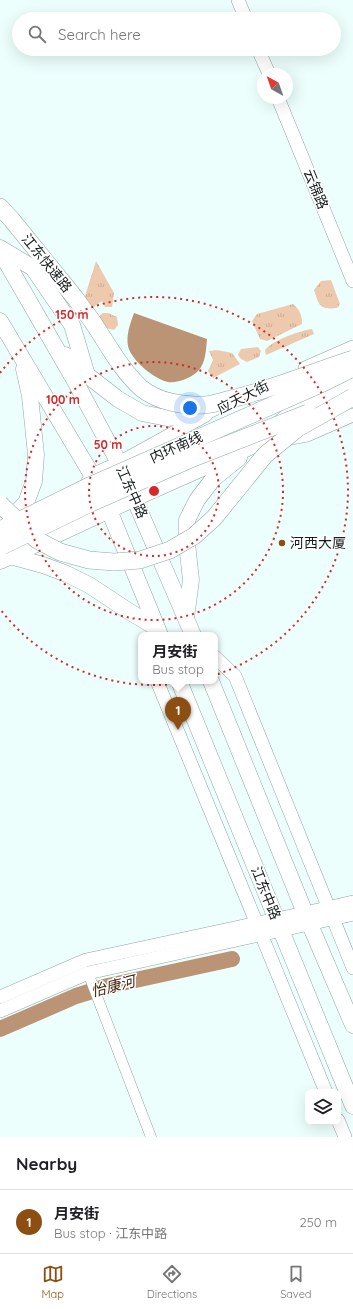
<!DOCTYPE html>
<meta charset="utf-8">
<style>
body{margin:0;font-family:Quicksand,"Noto Sans SC",sans-serif;background:#f2f2f2;color:#202124}
.controls{position:absolute;right:12px;bottom:12px;display:grid;overflow:hidden;border-radius:8px;box-shadow:0 4px 16px #0002}
.controls button{width:36px;height:36px;display:grid;place-items:center;padding:0;border:0;border-bottom:1px solid #e0e0e0;background:#fff;color:#202124;font:20px sans-serif}
.compass{position:absolute;left:257px;top:68px;width:36px;height:36px;border-radius:50%;background:#fff;box-shadow:0 4px 16px #0002;rotate:320deg}
.you{position:absolute;left:190px;top:408px;width:14px;height:14px;margin:-10px;border:3px solid #fff;border-radius:50%;background:#1a73e8;box-shadow:0 0 0 6px #1a73e833}
.badge{display:grid;place-items:center;width:26px;height:26px;border-radius:50%;background:#8c4f11;color:#fff;font-size:13px;font-weight:700}
.pin{position:absolute;translate:-50% -33px;filter:drop-shadow(0 1px 2px #0008)}
.pin::after{content:'';position:absolute;top:21px;width:14px;height:12px;background:inherit;clip-path:polygon(0 0,100% 0,50% 100%)}
.popup{position:absolute;left:138px;top:632px;width:80px;height:52px;box-sizing:border-box;display:grid;place-content:center;border-radius:8px;background:#fff;filter:drop-shadow(0 1px 3px #0005);font-size:13px;white-space:nowrap;color:#757577}
.popup b{font-size:15px;color:#202124}
.popup::after{content:'';position:absolute;left:50%;top:100%;margin-left:-8px;border:8px solid transparent;border-top-color:#fff}
.list{margin:0;padding:0;list-style:none}
h2{display:flex;justify-content:space-between;align-items:center;height:52px;margin:0;padding:0 16px;font-size:17px}
h2 small{font-size:13px;font-weight:400;color:#757577}
.list li{display:grid;grid-template-columns:26px 1fr auto;gap:12px;align-items:center;box-sizing:border-box;height:64px;padding:0 16px;border-top:1px solid #e0e0e0}
.list b{display:block;font-size:15px;white-space:nowrap}
.list p{margin:0;font-size:13px;white-space:nowrap;color:#757577}
.list em{font-size:13px;font-style:normal;color:#757577}
.icon{flex:none;width:22px;height:22px;fill:none;stroke:currentColor;stroke-width:2;stroke-linecap:round;stroke-linejoin:round}
.map{position:relative;flex:none;width:353px;height:1137px;overflow:hidden}
.search{position:absolute;background:#fff;box-shadow:0 4px 16px #0002;left:12px;right:12px;top:12px;height:44px;display:flex;align-items:center;gap:10px;box-sizing:border-box;padding:0 14px;border-radius:22px;color:#757577;font-size:15px}
.sheet{height:116px;background:#fff}
nav{display:flex;justify-content:space-around;align-items:center;box-sizing:border-box;height:56px;border-top:1px solid #e0e0e0;background:#fff;font-size:11px;color:#757577}
nav a{display:grid;justify-items:center;gap:2px}
nav .on{color:#8c4f11}
.map>svg:first-child{display:block}
.grass{fill:url(#grass-tufts)}
.water{fill:#bb9475}
.lines{fill:none;stroke-linecap:round;stroke-linejoin:round}
.river{stroke:#bb9475;stroke-width:16}
.minor-casing{stroke:#90a7a5;stroke-width:11}
.tertiary-casing{stroke:#90a7a5;stroke-width:14}
.primary-casing{stroke:#90a7a5;stroke-width:17}
.trunk-casing{stroke:#90a7a5;stroke-width:18}
.minor{stroke:#fff;stroke-width:10}
.tertiary{stroke:#fff;stroke-width:13}
.primary{stroke:#fff;stroke-width:16}
.trunk{stroke:#fff;stroke-width:17}
.trunk-bridge-casing{stroke:#90a7a5;stroke-width:18;stroke-linecap:butt}
.trunk-bridge{stroke:#fff;stroke-width:17}
.ring{fill:none;stroke:#d62828;stroke-width:2;stroke-dasharray:2 4}
.poi-dot{fill:#8c4f11;stroke:#fff;stroke-width:1.5}
.labels{text-anchor:middle;dominant-baseline:central;stroke-width:3;stroke-linejoin:round;paint-order:stroke}
.street-label{font-size:14px;fill:#131c1b;stroke:#fff}
.poi-label{font-size:14px;fill:#131c1b;stroke:#fff;text-anchor:start}
.water-label{font-size:15px;font-style:italic;fill:#42260d;stroke:#fff}
.centre{fill:#d62828;stroke:#fff;stroke-width:2}
.ring-label{font-size:12px;text-anchor:middle;font-weight:bold;fill:#d62828;stroke:#fff;stroke-width:3;stroke-linejoin:round;paint-order:stroke}
</style>
<div class="map">
<svg width="353" height="1137" viewBox="0 0 353 1137">
<defs>
<pattern id="grass-tufts" width="24" height="20" patternUnits="userSpaceOnUse"><rect width="24" height="20" fill="#edc9ae"/><path d="M3 7l-1-3M5 7V3M7 7l1-3M15 17l-1-3M17 17v-4M19 17l1-3" fill="none" stroke="#caac95"/></pattern>
</defs>
<rect width="100%" height="100%" fill="#ecfffd"/>
<g class="grass">
<path d="M96 261 114 293 112 307H105L102 301 86 312 81 309Z"/>
<path d="M331 280 340 304 337 308C319 310 319 305 314 290L321 281Z"/>
<path d="M293 304C300 310 302 315 302 324L267 341 260 339 252 321 257 314Z"/>
<path d="M103 313H108L117 317 118 325 114 330 106 328 98 317Z"/>
<path d="M312 329 314 334 266 355 265 350C273 340 299 331 312 329Z"/>
<path d="M258 347 261 351 259 357 247 362 241 359 238 355 241 349Z"/>
<path d="M217 350 232 353 240 364 213 378 208 371 213 360 209 351Z"/>
</g>
<path class="water" d="M134 313 207 339C206 349 206 363 198 371 193 377 176 384 168 382 154 379 131 360 128 346 126 335 130 324 134 313Z"/>
<g class="lines">
<path class="river" d="M0 1029 76 996 108 986 232 959"/>
<defs>
<path id="minor" d="M88 973 151 1137"/>
<g id="tertiary">
<path d="M238 0 246 19"/>
<path d="M258 49 269 74"/>
<path d="M278 98 353 281"/>
<path d="M305 368 353 347"/>
<path d="M285 439 307 435 353 415"/>
<path d="M87 483 92 475 119 463 206 415"/>
<path d="M215 657 235 676 353 968"/>
<path d="M157 681 326 1092"/>
<path d="M0 997 86 960 305 913 353 902"/>
<path d="M0 1011 88 973 353 914"/>
<path d="M338 1120 345 1137"/>
</g>
<g id="primary">
<path d="M0 248 33 268 72 325 87 375"/>
<path d="M0 251 75 381 119 463 193 635"/>
<path d="M0 321 92 475 109 510 160 635"/>
<path d="M65 355 87 375 118 399 142 413 167 418 198 415 220 405"/>
<path d="M3 526 26 503 34 481 36 455 30 396 24 369"/>
<path d="M10 556 43 565 67 574 89 585 130 612 157 628"/>
<path d="M0 561 135 498 252 446 298 408 353 384"/>
<path d="M186 618 191 580 187 544V520L197 500 213 479 239 458"/>
<path d="M179 681 353 1106"/>
<path d="M211 681 305 913 353 1025"/>
</g>
<path id="trunk" d="M0 207 12 220 76 299 92 321"/>
</defs>
<use href="#minor" class="minor-casing"/>
<use href="#tertiary" class="tertiary-casing"/>
<use href="#primary" class="primary-casing"/>
<use href="#trunk" class="trunk-casing"/>
<use href="#minor" class="minor"/>
<use href="#tertiary" class="tertiary"/>
<use href="#primary" class="primary"/>
<use href="#trunk" class="trunk"/>
<defs>
<g id="trunk-bridge">
<path d="M92 321C107 343 121 370 141 388 158 402 183 406 204 405 213 405 223 401 231 399 273 389 312 372 353 359"/>
<path d="M0 504 37 540 60 552 89 560 114 562 140 560 170 550 194 536 214 518 265 455 298 428 353 397"/>
<path d="M0 530 87 487 323 383 353 368"/>
<path d="M2 546 91 503 193 458 308 413"/>
</g>
</defs>
<use href="#trunk-bridge" class="trunk-bridge-casing"/>
<use href="#trunk-bridge" class="trunk-bridge"/>
</g>
<g class="ring">
<circle cx="154" cy="491" r="65"/>
<circle cx="154" cy="491" r="129"/>
<path d="M0 373A194 194 0 1 1 0 609"/>
</g>
<circle class="poi-dot" cx="282" cy="543" r="4"/>
<g class="labels">
<g class="street-label">
<text transform="translate(316 189) rotate(68)">云锦路</text>
<text transform="translate(47 263) rotate(51)">江东快速路</text>
<text transform="translate(243 397) rotate(-27)">应天大街</text>
<text transform="translate(176 447) rotate(-24)">内环南线</text>
<text transform="translate(132 492) rotate(66)">江东中路</text>
<text transform="translate(266 893) rotate(68)">江东中路</text>
</g>
<g class="poi-label">
<text x="290" y="543">河西大厦</text>
</g>
<g class="water-label">
<text transform="translate(113 986) rotate(-14)">怡康河</text>
</g>
</g>
<circle cx="154" cy="491" r="6" class="centre"/>
<g class="ring-label">
<text x="72" y="319">150 m</text>
<text x="63" y="404">100 m</text>
<text x="108" y="449">50 m</text>
</g>
</svg>
<div class="controls">
<button><svg class="icon" aria-label="layers" viewBox="0 0 24 24"><path d="M12 4l9 5-9 5-9-5zM3 14l9 5 9-5"/></svg></button>
</div>
<svg class="compass" viewBox="-18 -18 36 36"><path d="M0-13l5 13h-10z" fill="#e53935"/><path d="M0 13l5-13h-10z" fill="#757577"/></svg>
<div class="you"></div>
<div class="pin badge" style="left:178px;top:730px">1</div>
<div class="popup"><b>月安街</b>Bus stop</div>
<div class="search"><svg class="icon" aria-label="search" viewBox="0 0 24 24"><circle cx="10" cy="10" r="6"/><path d="M15 15l6 6"/></svg>Search here</div>
</div>
<section class="sheet">
<h2>Nearby<small></small></h2>
<ul class="list">
<li><span class="badge">1</span><div><b>月安街</b><p>Bus stop · 江东中路</p></div><em>250 m</em></li>
</ul>
</section>
<nav>
<a class="on"><svg class="icon" aria-label="map" viewBox="0 0 24 24"><path d="M3 6l6-2 6 2 6-2v14l-6 2-6-2-6 2zM9 4v14M15 6v14"/></svg>Map</a>
<a><svg class="icon" aria-label="directions" viewBox="0 0 24 24"><path d="M12 3l9 9-9 9-9-9zM9 14v-3h6M13 9l2 2-2 2"/></svg>Directions</a>
<a><svg class="icon" aria-label="saved" viewBox="0 0 24 24"><path d="M7 4h10v16l-5-4-5 4z"/></svg>Saved</a>
</nav>
